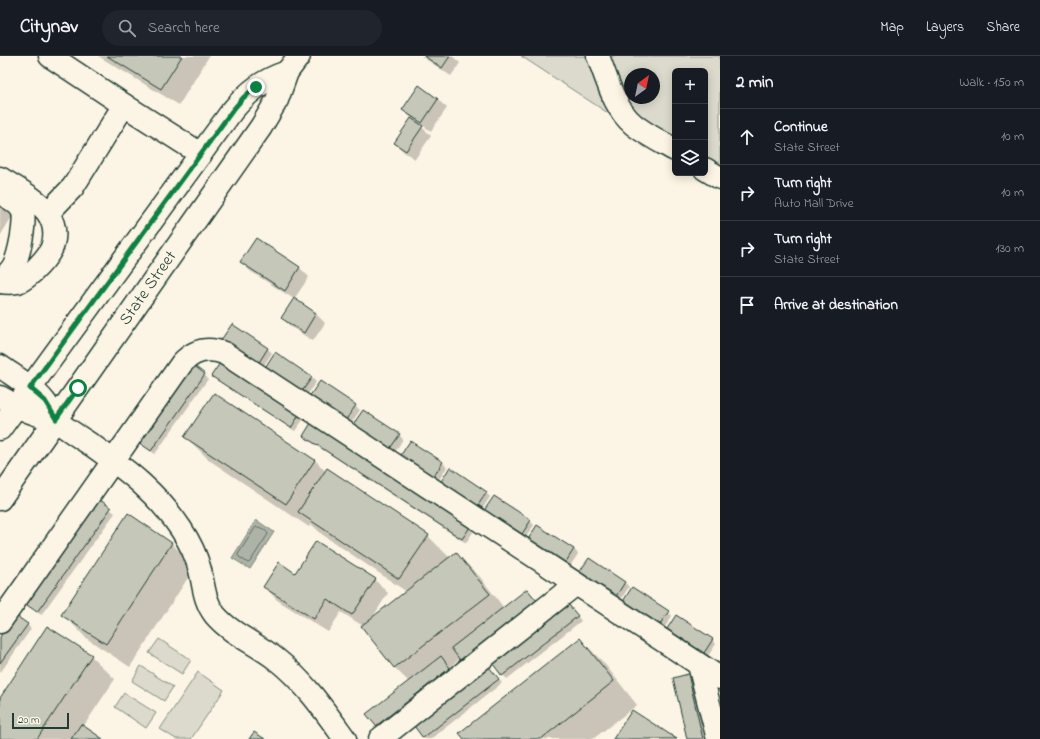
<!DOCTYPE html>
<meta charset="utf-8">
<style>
body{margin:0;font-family:"Indie Flower",sans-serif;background:#20242c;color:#f1f3f6}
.controls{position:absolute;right:12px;top:12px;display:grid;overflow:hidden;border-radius:6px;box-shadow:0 2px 10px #0003}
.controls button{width:36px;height:36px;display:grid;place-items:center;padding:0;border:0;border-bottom:1px solid #363941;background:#171b24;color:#f1f3f6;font:20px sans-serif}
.compass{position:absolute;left:624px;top:12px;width:36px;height:36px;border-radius:50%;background:#171b24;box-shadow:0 2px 10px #0003;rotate:33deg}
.scale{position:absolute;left:12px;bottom:10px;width:57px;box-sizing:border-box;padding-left:4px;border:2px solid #1f3d34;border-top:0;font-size:11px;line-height:14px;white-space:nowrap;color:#1f3d34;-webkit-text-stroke:3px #fcf5e5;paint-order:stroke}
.stop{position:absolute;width:12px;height:12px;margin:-9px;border:3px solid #0b8043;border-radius:50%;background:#fff}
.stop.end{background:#0b8043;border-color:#fff;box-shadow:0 1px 4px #0008}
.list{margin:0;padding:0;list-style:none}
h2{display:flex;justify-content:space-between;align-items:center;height:52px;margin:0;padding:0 16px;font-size:17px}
h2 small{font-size:13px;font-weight:400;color:#9ea1a6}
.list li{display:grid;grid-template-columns:26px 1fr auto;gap:12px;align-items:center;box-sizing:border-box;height:56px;padding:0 16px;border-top:1px solid #363941}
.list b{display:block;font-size:15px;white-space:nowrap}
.list p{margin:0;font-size:13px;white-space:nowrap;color:#9ea1a6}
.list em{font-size:13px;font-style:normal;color:#9ea1a6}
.icon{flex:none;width:22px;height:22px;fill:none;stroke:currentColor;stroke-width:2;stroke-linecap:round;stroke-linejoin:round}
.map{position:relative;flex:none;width:720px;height:683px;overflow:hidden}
header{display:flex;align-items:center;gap:24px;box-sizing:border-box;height:56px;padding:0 20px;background:#171b24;border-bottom:1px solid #363941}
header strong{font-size:19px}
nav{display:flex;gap:22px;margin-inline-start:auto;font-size:14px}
.search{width:280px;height:36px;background:#20242c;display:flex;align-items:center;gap:10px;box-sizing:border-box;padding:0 14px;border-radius:22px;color:#9ea1a6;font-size:15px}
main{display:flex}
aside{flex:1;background:#171b24}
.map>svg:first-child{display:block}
.green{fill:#dcdacc;stroke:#7e8c80;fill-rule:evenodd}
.water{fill:#aeb3a7;stroke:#758479}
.shadow{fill:#0003}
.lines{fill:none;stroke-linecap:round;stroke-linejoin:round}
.shore{stroke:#586c62;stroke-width:1}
.building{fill:#c5c7b9;stroke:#1f3d34}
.minor-casing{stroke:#1f3d34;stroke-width:25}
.major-casing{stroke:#1f3d34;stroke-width:25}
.minor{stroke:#fcf5e5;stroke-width:22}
.major{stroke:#fcf5e5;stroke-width:22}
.route{stroke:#0b8043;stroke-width:5}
.labels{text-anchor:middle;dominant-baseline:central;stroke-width:4;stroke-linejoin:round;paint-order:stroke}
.street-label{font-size:17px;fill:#1f3d34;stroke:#fcf5e5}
</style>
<header>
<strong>Citynav</strong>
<div class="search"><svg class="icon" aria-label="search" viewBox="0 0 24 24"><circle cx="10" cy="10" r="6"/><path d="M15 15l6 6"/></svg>Search here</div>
<nav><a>Map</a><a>Layers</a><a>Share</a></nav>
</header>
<main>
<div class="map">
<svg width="720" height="683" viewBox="0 0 720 683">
<rect width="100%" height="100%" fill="#fcf5e5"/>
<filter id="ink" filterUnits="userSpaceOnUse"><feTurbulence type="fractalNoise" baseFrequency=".025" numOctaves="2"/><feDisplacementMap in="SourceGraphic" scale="8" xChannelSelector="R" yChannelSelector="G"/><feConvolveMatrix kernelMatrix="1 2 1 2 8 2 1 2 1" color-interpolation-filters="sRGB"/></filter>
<g filter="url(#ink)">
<g class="green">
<path d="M521 0H720V130L705 117V15H675V101ZM630 18H654V42H630Z"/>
<path d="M159 583 191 604 182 618 149 597Z"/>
<path d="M141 610 173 631 164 645 132 625Z"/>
<path d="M198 616 224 634 191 683H176L160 673Z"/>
<path d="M124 637 156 657 146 672 115 651Z"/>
</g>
<path class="water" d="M256 464 274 476 250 513 232 502Z"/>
<g class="shadow">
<path d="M98 0H209L179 49Z"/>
<path d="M421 0H452L460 7 451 20Z"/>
<path d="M419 31 438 44 447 52 431 75 422 69 421 70 431 80 415 103 404 96 395 87 412 63 404 54Z"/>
<path d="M0 142 15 156 0 180Z"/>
<path d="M256 184 300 212 309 221 294 243 250 215 241 206Z"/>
<path d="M294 244 316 258 325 267 313 285 291 271 282 262Z"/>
<path d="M232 269 268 293 272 297 262 312Z"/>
<path d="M276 298 312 322 316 326 306 341Z"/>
<path d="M204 318 208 323 155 398 144 390 140 386Z"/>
<path d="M217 324 299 360 303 364 295 375Z"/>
<path d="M320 327 355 350 360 354 350 369 314 345Z"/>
<path d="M358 374 399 379 403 383 394 398Z"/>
<path d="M304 379 469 472 473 476 466 487 308 384Z"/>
<path d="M186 381 315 404 326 416 428 480 450 502 456 497 480 521 504 552 540 549 465 608 460 602 450 611 454 616 381 674 376 670 409 626 395 612 362 571 363 570 341 556 328 576 277 544 264 530 295 518 375 524 388 537 371 564 407 536 323 479 311 468 309 471 209 404Z"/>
<path d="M410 386 443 407 447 411 437 427Z"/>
<path d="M445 431 486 437 490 441 481 455Z"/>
<path d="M99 445 115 457 41 559 25 547Z"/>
<path d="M488 460 530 465 534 469 524 484Z"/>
<path d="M171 487 195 511 130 611 86 582 63 558Z"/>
<path d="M532 489 574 493 578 498 568 513Z"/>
<path d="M589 504 625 527 629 531 619 546Z"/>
<path d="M627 551 668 556 672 560 663 574Z"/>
<path d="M573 554 581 565 507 623 503 619Z"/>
<path d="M677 561 712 584 716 588 706 603Z"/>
<path d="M27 568 31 573 0 617V582Z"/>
<path d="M580 583 603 606 637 649 593 683H465Z"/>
<path d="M91 600 115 623 83 671 101 683H0V643Z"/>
<path d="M489 612 502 627 431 683H425L415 671Z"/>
<path d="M688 620 692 624 706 683H688Z"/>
</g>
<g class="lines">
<path class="shore" d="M256 471C260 470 267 475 268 478L250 506 248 507 239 501 238 499Z"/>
</g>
<g class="building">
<path d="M107 0H182L161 33Z"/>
<path d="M424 0H450L442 12Z"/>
<path d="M419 29 438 43 422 67 402 54Z"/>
<path d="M411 62 423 70 406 95 394 87Z"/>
<path d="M256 182 300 211 285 235 240 206Z"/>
<path d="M294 242 316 257 304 277 281 262Z"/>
<path d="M232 268 268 292 258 308 221 284Z"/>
<path d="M275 296 312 321 301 337 264 313Z"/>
<path d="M220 307 299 359 291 372 211 320Z"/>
<path d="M193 309 205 318 151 395 138 386Z"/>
<path d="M320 325 356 349 345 365 309 341Z"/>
<path d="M214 337 315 404 286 448 184 381Z"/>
<path d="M363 354 400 378 389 394 352 370Z"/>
<path d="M311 367 470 471 462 483 303 380Z"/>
<path d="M410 385 443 406 432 423 399 402Z"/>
<path d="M450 411 487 436 476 452 440 427Z"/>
<path d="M327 412 429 479 399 523 298 456Z"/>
<path d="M494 440 531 464 520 481 483 456Z"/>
<path d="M99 443 111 452 37 556 24 547Z"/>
<path d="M128 457 172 487 106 588 61 559Z"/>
<path d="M537 469 574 493 564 509 527 485Z"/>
<path d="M316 485 376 523 352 559 327 543 314 563 263 531 279 506 295 517Z"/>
<path d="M456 496 490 538 394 612 361 570Z"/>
<path d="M589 502 625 526 615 542 578 518Z"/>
<path d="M632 531 669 555 658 571 622 547Z"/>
<path d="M527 533 537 545 460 604 451 592Z"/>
<path d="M569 549 578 560 502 620 493 608Z"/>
<path d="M15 559 28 568 0 607V581Z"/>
<path d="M676 559 713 583 702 600 665 576Z"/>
<path d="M47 570 92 599 37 683H0V642Z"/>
<path d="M580 582 614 625 541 683H464L459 677Z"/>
<path d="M441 600 450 612 376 670 366 658Z"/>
<path d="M489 611 499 623 423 682 414 670Z"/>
<path d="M688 618 703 683H687L673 622Z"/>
<path d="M632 654 677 683H613Z"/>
<path d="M81 668 103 683H71Z"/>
<path d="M254 676 265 683H249Z"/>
</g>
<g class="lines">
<defs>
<g id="minor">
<path d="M50 0 124 49"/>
<path d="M598 0C607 23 614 52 633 68 645 78 661 86 675 94"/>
<path d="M705 113 720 122"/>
<path d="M0 122C14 131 37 143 47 156 54 166 56 177 53 188 51 199 28 223 18 226 12 227 6 227 0 226"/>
<path d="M0 137C7 141 18 146 22 154 27 163 19 199 14 209 11 215 4 221 0 226"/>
<path d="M48 157 73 131 124 49 201 98"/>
<path d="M0 310C15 321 33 331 45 346 49 351 52 359 56 364 64 372 83 383 93 390 128 415 157 437 181 473 189 485 196 499 200 514 204 530 204 545 215 559 231 578 257 588 276 603 305 626 324 654 345 683"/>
<path d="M0 341C18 352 35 360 56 363"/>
<path d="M0 566 182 307C194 294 208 291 224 297L720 622"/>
<path d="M699 609 718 683"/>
<path d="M380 683 576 528"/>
</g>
<g id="major">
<path d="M0 373 232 55C249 35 263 24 287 16"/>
<path d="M0 443 261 71 277 44 287 16 299 0"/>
</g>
</defs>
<use href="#minor" class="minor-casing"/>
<use href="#major" class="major-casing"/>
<use href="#minor" class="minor"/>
<use href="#major" class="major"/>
</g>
</g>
<g class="lines" filter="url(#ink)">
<path class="route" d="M78 332 56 363 45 345 30 332 232 55 243 42 256 31"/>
</g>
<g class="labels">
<g class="street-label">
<text transform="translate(148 232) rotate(-55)">State Street</text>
</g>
</g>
</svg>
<div class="controls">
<button>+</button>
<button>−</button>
<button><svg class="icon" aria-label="layers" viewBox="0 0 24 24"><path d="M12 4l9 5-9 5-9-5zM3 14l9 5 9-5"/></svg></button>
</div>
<svg class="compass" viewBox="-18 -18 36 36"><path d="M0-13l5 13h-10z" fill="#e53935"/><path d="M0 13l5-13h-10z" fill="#9ea1a6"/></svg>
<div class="scale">20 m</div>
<div class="stop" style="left:78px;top:332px"></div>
<div class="stop end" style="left:256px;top:31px"></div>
</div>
<aside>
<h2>2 min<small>Walk · 150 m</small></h2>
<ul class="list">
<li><svg class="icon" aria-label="ahead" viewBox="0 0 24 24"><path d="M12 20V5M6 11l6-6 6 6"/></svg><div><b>Continue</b><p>State Street</p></div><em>10 m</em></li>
<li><svg class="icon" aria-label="right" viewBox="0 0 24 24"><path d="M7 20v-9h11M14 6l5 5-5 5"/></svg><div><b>Turn right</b><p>Auto Mall Drive</p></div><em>10 m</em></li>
<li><svg class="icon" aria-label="right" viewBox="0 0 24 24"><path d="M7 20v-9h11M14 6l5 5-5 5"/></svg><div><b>Turn right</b><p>State Street</p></div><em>130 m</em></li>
<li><svg class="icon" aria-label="arrive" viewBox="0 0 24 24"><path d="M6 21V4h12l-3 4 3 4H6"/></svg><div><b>Arrive at destination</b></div></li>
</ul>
</aside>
</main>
